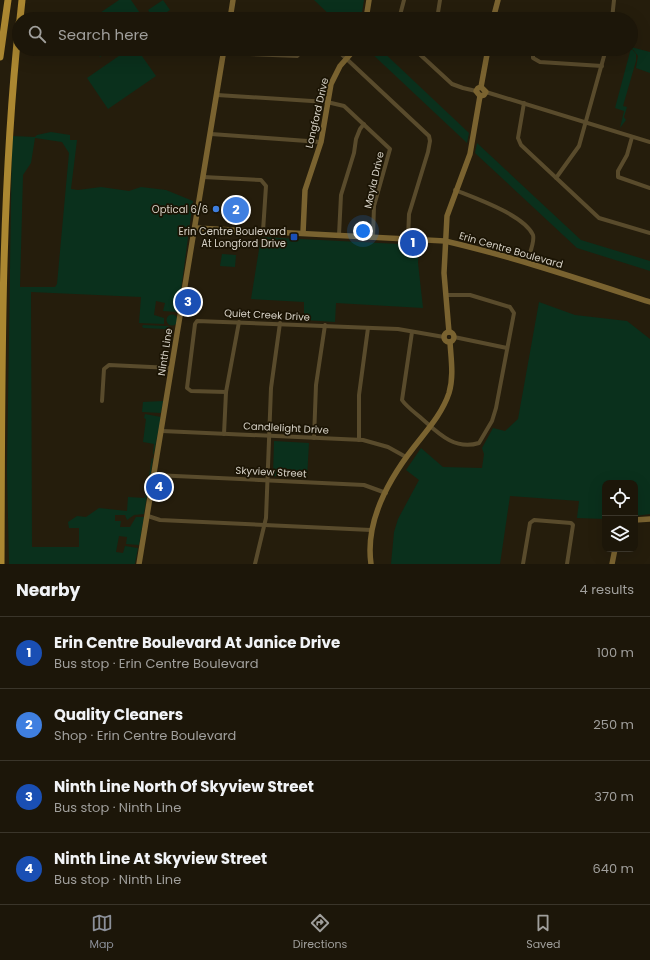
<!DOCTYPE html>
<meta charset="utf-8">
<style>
body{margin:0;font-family:Poppins,sans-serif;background:#292317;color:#f1f3f6}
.controls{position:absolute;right:12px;bottom:12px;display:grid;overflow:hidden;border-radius:8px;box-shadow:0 4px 16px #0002}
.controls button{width:36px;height:36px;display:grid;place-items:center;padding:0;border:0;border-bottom:1px solid #3a352a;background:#1c1609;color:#f1f3f6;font:20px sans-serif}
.you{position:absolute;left:363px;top:231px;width:14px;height:14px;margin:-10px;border:3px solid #fff;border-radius:50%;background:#1a73e8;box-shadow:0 0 0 6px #1a73e833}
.badge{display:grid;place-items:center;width:26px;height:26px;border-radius:50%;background:#8c9099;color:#fff;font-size:13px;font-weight:700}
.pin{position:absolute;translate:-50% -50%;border:2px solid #fff;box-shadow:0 1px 4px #0006}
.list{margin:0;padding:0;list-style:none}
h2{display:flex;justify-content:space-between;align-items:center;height:52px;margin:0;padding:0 16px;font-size:17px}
h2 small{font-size:13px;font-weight:400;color:#a09f9c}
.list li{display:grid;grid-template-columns:26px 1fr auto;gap:12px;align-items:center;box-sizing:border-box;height:72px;padding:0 16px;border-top:1px solid #3a352a}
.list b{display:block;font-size:15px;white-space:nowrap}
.list p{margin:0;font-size:13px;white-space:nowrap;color:#a09f9c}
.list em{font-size:13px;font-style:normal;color:#a09f9c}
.icon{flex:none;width:22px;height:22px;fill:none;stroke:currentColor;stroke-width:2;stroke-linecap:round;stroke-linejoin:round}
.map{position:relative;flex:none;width:650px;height:564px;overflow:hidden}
.search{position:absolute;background:#1c1609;box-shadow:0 4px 16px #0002;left:12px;right:12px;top:12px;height:44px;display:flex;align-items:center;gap:10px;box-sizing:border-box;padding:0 14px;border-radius:22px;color:#a09f9c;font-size:15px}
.sheet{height:340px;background:#1c1609}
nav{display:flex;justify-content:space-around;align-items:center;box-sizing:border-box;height:56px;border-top:1px solid #3a352a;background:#1c1609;font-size:11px;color:#a09f9c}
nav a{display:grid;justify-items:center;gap:2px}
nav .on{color:#8c9099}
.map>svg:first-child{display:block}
.green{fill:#0a301c;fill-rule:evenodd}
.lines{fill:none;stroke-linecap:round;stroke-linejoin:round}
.street{stroke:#594b2c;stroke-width:4}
.secondary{stroke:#7a6330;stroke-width:5.5}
.highway{stroke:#ab8731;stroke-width:7}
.shop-dot{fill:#3f7fe0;stroke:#1b1404;stroke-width:1.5}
.transit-dot{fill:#1a4fb4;stroke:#1b1404;stroke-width:1.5}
.labels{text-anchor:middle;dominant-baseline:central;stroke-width:3.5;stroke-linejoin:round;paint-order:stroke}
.street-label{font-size:10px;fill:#d7d2c7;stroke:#1b1404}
.poi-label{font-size:10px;fill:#d7d2c7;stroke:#1b1404;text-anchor:end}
</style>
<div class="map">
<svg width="650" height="564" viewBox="0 0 650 564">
<rect width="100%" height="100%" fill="#251d0c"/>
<g class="green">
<path d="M119 0H131L144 19H91Z"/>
<path d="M163 0 170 10 157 19H154L148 10Z"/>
<path d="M314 0H364L361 19H334Z"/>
<path d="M631 47 650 52V73L636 68 638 56Z"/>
<path d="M631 48 636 54V61L623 106 627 107 624 117 626 120 620 128 624 111 615 108Z"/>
<path d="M95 49H112L100 57Z"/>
<path d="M129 49H137L156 76 108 109 87 78Z"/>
<path d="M367 49H380L469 133 467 143Z"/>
<path d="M51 132 70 135V140H77L71 189 78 190 101 187 129 191 141 187 166 190 193 201 178 312 163 311 165 303 156 301 154 315 164 318V324L139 323 141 297 31 292 32 547H79V528H69L68 522 77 516 86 517 99 508 127 511 128 497 145 498 152 458 153 459 144 514 134 515 127 520 125 515H115V521H121L120 527H130L136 517H144L139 545 126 544 127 537 119 536 116 552 123 553 125 546 138 548 135 564H9L7 470 12 136 35 137 37 135ZM35 138 62 142 69 153 57 284 55 287H20L23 175 31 163Z"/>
<path d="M477 143 581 240 650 261V271L577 248 475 153Z"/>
<path d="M261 237 419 245 418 263 423 308 336 303 335 322 304 320V302L251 299Z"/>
<path d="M222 254 236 255 235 267 220 266Z"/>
<path d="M539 302 575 315 627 321 650 339V514L635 516V483H605V519L577 518 579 501 510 496 500 564H391L394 532 398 519 419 480 406 470 421 448 443 467 482 468 484 454 482 448 493 428 505 431 518 419Z"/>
<circle cx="172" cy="320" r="5.5"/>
<path d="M143 325 166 326H169L166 329 144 328 142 327Z"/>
<path d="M163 401 161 413 142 412 143 402Z"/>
<path d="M145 414 161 417 154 453 153 455 154 444 143 442 146 419 144 418Z"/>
<path d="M274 441 309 443 307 478 273 476Z"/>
</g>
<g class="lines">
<g class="street">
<path d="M230 14 299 19"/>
<path d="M399 19 404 0"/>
<path d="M437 19 440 0"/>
<path d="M612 19 614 0"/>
<path d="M336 49 429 136 430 141 428 152 409 214 408 239"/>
<path d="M414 49 452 84 463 88 476 91"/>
<path d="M533 49V58L540 62 602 66"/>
<path d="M224 53 297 56 304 49"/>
<path d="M486 92 650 142"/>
<path d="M217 95 327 102 344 106 390 149 374 206 373 237"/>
<path d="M524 103 518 138 521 145 599 218 650 233"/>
<path d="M211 134 321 142"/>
<path d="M632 137 627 155 618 171V177L650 188"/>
<path d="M203 177 261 180 266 186 263 231"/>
<path d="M556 178 579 146 606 49"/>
<path d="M455 190C475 198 524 215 533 235 535 242 529 255 527 262"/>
<path d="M339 235 341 195 354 153 356 139 360 129 364 124"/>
<path d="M412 332 402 400C406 406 414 412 420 417 437 432 454 451 479 443L492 421 496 408 514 313 510 307 470 295H447"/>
<path d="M454 337 507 348"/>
<path d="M226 392 191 391 187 388 195 324 197 321 398 329 444 337"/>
<path d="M102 401 104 369 109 365 172 368"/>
<path d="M162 431 363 440 388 447 406 457"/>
<path d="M224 434 226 392 239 322"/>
<path d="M314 438 316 385 325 325"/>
<path d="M359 440V395L368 328"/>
<path d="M154 475 364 485 386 493"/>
<path d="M148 516 160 520 371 530"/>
<path d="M255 564 266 518 271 388 280 323"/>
<path d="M523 564 530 523 534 520 571 523 573 525 567 564"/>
</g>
<g class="secondary">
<path d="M230 19 233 0"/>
<path d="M366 19 369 0"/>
<path d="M493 19 498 0"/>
<path d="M481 87 488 49"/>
<path d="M480 96 476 91 478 88 481 87"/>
<path d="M480 96 484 95 486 92 481 87"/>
<path d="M196 228 445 241C514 257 582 280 650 302"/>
<path d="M303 233 305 190 321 142 331 84 340 66 355 49"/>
<path d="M449 332 444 273 447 216 470 154 480 96"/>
<circle cx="449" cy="337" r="5"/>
<path d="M635 520 650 519"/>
<path d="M139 564 224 49"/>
<path d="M371 564C365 522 389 479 414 447 427 430 442 414 449 393 454 376 451 359 450 342"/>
<path d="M612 564 615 549"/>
</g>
<g class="highway">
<path d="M20 19 22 0"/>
<path d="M0 57 8 0"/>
<path d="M1 564C2 384 0 202 19 23"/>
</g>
</g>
<circle class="shop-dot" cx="216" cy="209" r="4"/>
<rect class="transit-dot" x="290" y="233" width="8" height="8" rx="2"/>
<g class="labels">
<g class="street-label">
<text transform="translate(317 113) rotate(-77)">Longford Drive</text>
<text transform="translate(374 180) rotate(-77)">Mayla Drive</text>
<text transform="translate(511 250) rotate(16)">Erin Centre Boulevard</text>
<text transform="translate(267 315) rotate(3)">Quiet Creek Drive</text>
<text transform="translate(165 352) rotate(-81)">Ninth Line</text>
<text transform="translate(286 428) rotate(3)">Candlelight Drive</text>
<text transform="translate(271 472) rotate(3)">Skyview Street</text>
</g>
<g class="poi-label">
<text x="208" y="209">Optical 6/6</text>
<text x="286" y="231">Erin Centre Boulevard<tspan x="286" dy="12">At Longford Drive</tspan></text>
</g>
</g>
</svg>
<div class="controls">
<button><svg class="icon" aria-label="locate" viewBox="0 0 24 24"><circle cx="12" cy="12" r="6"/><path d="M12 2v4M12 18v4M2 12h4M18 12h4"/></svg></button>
<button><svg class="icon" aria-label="layers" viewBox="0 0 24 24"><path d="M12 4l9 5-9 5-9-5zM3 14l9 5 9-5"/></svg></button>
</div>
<div class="you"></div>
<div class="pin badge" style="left:413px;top:243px;background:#1a4fb4">1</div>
<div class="pin badge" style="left:236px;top:210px;background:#3f7fe0">2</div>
<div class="pin badge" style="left:188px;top:302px;background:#1a4fb4">3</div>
<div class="pin badge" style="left:159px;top:487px;background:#1a4fb4">4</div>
<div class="search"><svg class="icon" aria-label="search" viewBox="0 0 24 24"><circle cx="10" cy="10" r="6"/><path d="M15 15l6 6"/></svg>Search here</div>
</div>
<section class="sheet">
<h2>Nearby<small>4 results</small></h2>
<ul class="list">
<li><span class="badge" style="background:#1a4fb4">1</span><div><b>Erin Centre Boulevard At Janice Drive</b><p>Bus stop · Erin Centre Boulevard</p></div><em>100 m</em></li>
<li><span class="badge" style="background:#3f7fe0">2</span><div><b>Quality Cleaners</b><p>Shop · Erin Centre Boulevard</p></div><em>250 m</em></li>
<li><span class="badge" style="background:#1a4fb4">3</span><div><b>Ninth Line North Of Skyview Street</b><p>Bus stop · Ninth Line</p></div><em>370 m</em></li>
<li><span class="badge" style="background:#1a4fb4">4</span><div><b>Ninth Line At Skyview Street</b><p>Bus stop · Ninth Line</p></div><em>640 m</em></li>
</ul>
</section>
<nav>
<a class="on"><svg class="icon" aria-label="map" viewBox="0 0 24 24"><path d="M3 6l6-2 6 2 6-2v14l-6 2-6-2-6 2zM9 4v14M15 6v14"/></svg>Map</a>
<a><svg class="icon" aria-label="directions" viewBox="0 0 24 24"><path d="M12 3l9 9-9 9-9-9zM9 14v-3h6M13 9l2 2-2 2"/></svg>Directions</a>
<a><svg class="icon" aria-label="saved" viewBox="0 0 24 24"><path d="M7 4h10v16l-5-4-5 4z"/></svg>Saved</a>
</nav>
